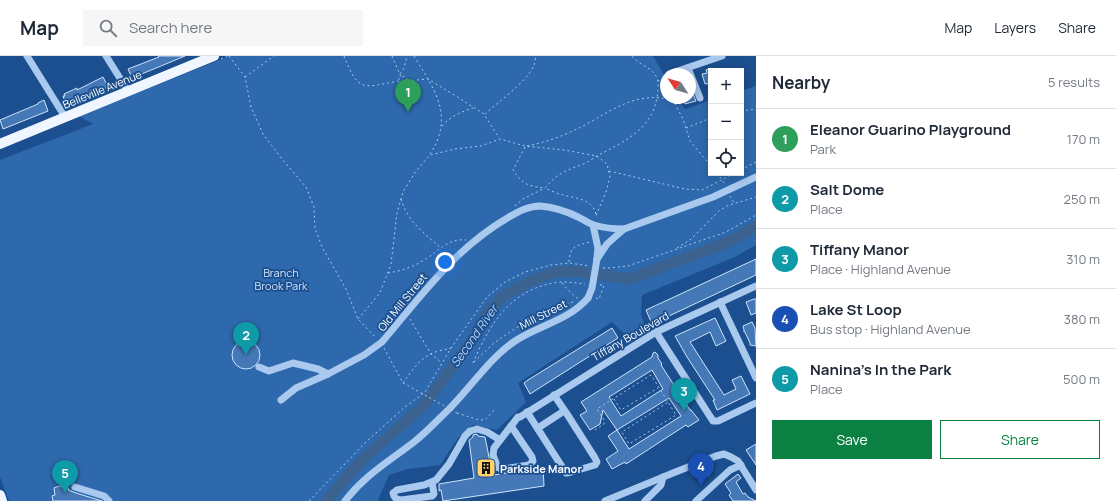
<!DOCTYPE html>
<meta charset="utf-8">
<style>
body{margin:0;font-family:Manrope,sans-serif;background:#f6f6f7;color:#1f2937}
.controls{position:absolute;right:12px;top:12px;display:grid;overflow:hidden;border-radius:0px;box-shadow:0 2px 10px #0003}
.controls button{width:36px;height:36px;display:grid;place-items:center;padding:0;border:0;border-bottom:1px solid #e0e1e3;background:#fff;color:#1f2937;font:20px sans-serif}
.compass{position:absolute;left:660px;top:12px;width:36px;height:36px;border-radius:50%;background:#fff;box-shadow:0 2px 10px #0003;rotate:306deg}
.you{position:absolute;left:445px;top:206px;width:14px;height:14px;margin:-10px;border:3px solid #fff;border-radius:50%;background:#1a73e8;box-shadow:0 0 0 6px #1a73e833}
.badge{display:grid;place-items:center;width:26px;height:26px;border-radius:50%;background:#0b8043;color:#fff;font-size:13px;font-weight:700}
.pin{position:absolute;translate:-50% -33px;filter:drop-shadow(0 1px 2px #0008)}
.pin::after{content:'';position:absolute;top:21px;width:14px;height:12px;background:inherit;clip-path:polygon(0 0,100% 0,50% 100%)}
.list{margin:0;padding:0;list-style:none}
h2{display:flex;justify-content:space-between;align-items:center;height:52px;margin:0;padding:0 16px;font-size:17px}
h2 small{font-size:13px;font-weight:400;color:#747a83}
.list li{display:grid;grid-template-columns:26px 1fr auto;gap:12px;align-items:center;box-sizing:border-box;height:60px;padding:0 16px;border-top:1px solid #e0e1e3}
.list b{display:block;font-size:15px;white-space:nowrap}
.list p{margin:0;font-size:13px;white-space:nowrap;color:#747a83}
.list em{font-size:13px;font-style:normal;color:#747a83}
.actions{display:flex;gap:8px;padding:12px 16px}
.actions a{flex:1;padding:9px 0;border:1px solid #0b8043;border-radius:0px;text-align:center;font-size:14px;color:#0b8043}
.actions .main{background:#0b8043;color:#fff}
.icon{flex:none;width:22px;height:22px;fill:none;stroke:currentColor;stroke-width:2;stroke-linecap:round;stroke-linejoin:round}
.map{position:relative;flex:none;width:756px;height:445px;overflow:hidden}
header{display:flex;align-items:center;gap:24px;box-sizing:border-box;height:56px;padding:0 20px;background:#fff;border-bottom:1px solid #e0e1e3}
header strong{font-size:19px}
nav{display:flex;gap:22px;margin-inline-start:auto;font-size:14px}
.search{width:280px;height:36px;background:#f6f6f7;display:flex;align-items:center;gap:10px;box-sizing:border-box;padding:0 14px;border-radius:0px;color:#747a83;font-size:15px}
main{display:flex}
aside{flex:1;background:#fff}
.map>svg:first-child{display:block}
.green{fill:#2e69ad}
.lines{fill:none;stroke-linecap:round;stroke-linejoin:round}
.river{stroke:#3c6290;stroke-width:11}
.building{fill:#4478b7;stroke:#cfe3fa;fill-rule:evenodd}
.path{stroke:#a9c9ee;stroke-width:1;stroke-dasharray:2 3;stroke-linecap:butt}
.minor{stroke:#a9c9ee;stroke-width:7}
.major{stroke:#f0f6ff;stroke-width:10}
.path-bridge{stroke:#a9c9ee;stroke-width:1;stroke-dasharray:2 3;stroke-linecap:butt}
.minor-bridge{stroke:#a9c9ee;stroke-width:7}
.labels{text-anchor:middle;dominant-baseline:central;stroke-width:3.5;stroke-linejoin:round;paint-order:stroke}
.street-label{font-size:11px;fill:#fff;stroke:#1b4f8f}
.park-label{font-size:11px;fill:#cfe3fa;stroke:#1b4f8f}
.poi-label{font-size:11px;font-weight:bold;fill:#fff;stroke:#1b4f8f;text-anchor:start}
.water-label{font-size:12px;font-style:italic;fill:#b5d3f5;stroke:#1b4f8f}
</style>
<header>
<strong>Map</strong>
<div class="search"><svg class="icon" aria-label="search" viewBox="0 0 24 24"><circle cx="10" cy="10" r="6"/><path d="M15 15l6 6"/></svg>Search here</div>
<nav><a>Map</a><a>Layers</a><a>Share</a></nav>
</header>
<main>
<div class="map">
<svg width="756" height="445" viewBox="0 0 756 445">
<rect width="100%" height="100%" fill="#1b4f8f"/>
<path class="green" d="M230 0H653L666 22V42H678L685 53 711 44V117H741V35L756 30V189L735 201 642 239 641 259 646 273 626 279 612 266 518 327 526 346 497 374 473 369 458 382 440 409 408 413 389 419 378 444 379 445H9L0 421V104L93 68 79 60Z"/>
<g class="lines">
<path class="river" d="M326 445 362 404 424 349 471 286 486 259 503 240 529 226 552 217 574 215 630 223 731 185 756 170"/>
</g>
<g class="building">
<path d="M158 0H185L132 22 128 13 159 1Z"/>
<path d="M711 12V27L705 28 702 18 707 17 706 14Z"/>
<path d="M103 21 108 31 66 49 63 40H65L64 38 77 32V34Z"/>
<path d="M690 30 696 45 685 48 683 42H690Z"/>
<path d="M44 44 48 55 3 73 0 64 38 48V47Z"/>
<path d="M756 203V219L652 268 646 254Z"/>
<path d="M754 243H756V257L751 259 746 246Z"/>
<path d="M715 262 726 285 716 290 710 276 690 286 724 339 736 333 732 324 741 320 750 338 717 354 713 344H715L687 301 675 280Z"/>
<path d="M752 266 755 272 756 290 750 289V287L745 276H744V274L743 270Z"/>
<path d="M612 272 618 282 530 338 524 327 528 324Z"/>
<circle cx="246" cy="299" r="14"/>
<path d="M655 296 658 299V302L662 308 661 309 690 354H691L699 364 688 371 686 369 626 408 625 406 612 413 606 403 618 395 608 380 617 374 603 354 600 368 590 374 580 359 587 355 581 346 652 301 653 297ZM652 314 663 333 621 360 609 341ZM669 342 681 360 629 393 617 374Z"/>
<path d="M477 378 478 380 485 381 491 411 492 410 494 412 495 415 488 420 543 411 544 430 443 445 441 434 439 435V428L474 422 469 384 473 381V379Z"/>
<path d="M756 388V409L746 394Z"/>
<path d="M738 418 741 422 736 426 743 438 745 437 748 441 756 445H733L729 439 731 437 725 428Z"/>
<path d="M59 430 69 433 68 434 76 437 102 445H53L52 440 55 439 54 432Z"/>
</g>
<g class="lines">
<g class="path">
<path d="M229 0 245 21 251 51 263 78 282 103 306 131 314 151 315 172 322 191 346 233 358 263 376 282"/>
<path d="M344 0C359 38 363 31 399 25"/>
<path d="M392 0 401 21"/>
<path d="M414 0C434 33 455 60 430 98"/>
<path d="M221 3 228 0"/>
<path d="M400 18 404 12 407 0"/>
<circle cx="403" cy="25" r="4.5"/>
<path d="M245 21 274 0"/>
<path d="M658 24 666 35"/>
<path d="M407 25 428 23 459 42 484 58 499 82"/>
<path d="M403 30 407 46"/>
<circle cx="404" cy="38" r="4.5"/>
<path d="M741 55 756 53"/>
<path d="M485 58C497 47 528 25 534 9 535 7 535 3 536 0"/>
<path d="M442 70C451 60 461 56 473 52"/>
<path d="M686 72 711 62"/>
<path d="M527 90C547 86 566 79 585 69 614 53 637 35 673 44L683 63 690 85 711 110"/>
<path d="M525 91 513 114C523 129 528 130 545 132"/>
<path d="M741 114 756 106"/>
<path d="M609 115 685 133 702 134 735 117"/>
<path d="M717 117 725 128"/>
<path d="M730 140 734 147"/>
<path d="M401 143C407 165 425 178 441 192"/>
<path d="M515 150 523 143 545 132"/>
<path d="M596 158C591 141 574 143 560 138 555 137 550 134 545 132 549 128 552 124 556 121 565 114 576 111 586 107 590 105 593 102 597 100 623 86 652 74 657 41 658 35 659 28 657 22 652 11 639 9 632 0"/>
<path d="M677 192 690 184 720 154 729 149 756 141"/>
<path d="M569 206C570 189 576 190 590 186"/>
<path d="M603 212H608L628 210 726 176 756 159"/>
<path d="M388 217C401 215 413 211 424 204 439 195 448 182 466 184"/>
<path d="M562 227 568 234 578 243"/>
<path d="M596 242 599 243 604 229H599"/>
<path d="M358 263 380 237 391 208 397 157 403 136 416 115 430 99 455 93 481 90 500 83 525 90 564 94 597 100 607 108 610 121 606 136 595 162"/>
<path d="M410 263 431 298 442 307"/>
<path d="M384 292 403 327C410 317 418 305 429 299 435 295 444 294 451 292"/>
<path d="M474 306 494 287 516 272 575 245"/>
<path d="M473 307C490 267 512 231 561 226 569 226 577 227 585 228"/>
<path d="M614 343 621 354 658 332"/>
<path d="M457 357 479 364H485L495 353"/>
<path d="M595 374 604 368V364L597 353 651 319 653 322 676 359 629 388 622 376 668 346"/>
<path d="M309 445 367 385 405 351 425 336 451 292 487 241 505 226 525 216 551 209 569 207 590 210"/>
</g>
<g class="minor">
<path d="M27 0 65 61"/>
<path d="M106 0 128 35"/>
<path d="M688 12 700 42"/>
<path d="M669 18 722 0"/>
<path d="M593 169 598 192 597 202"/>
<path d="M597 203 607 188 624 173 713 141 756 121"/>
<path d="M720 246 756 322"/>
<path d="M656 276 713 365H718L756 347"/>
<path d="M259 311 269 315 293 307 318 313 328 318"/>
<path d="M281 344 296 332 328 318 364 299 382 286C421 240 455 192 509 161 518 156 528 150 540 150 552 151 566 155 578 161 583 163 588 167 594 169 604 172 614 173 624 173"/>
<path d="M527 356 566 417H568L595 409 597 406 595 402 567 358 554 339"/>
<path d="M538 372 564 355"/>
<path d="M496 407 493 399 494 392 518 361H520L656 276 756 230"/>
<path d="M499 412 503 413 529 409 533 405 532 401 511 370"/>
<path d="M432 426 434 438 432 440 401 444C396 443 394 442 393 437L397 434 424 429 436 424 449 408 465 380 470 375 477 373 487 376 500 384"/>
<path d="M75 431 104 440 109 445"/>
<path d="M345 445C365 419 388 406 414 386 424 378 434 368 443 359 468 336 487 304 515 285 539 269 568 265 588 242"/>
<path d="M605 445 673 417 716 400 724 398 731 401 738 405 756 434"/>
<path d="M645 445 661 429 663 421"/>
<path d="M696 445 730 414 741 409"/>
</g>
<g class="major">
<path d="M0 88 214 0"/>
<path d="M0 439 2 445"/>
</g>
<path class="path-bridge" d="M403 327 457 357"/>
<path class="minor-bridge" d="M588 242 592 232 597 203"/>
</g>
<defs>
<symbol id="building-square" viewBox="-11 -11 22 22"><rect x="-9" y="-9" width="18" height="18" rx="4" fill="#ffd166" stroke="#1b4f8f"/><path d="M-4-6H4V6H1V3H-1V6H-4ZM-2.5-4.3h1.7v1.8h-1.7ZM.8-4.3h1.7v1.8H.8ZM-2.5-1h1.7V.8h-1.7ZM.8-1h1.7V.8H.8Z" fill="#111"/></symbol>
</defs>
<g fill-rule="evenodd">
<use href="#building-square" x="475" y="401" width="22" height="22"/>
</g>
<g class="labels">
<g class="street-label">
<text transform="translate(102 33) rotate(-22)">Belleville Avenue</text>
<text transform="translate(402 246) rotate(-51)">Old Mill Street</text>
<text transform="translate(543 258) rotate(-27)">Mill Street</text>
<text transform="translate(630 280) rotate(-30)">Tiffany Boulevard</text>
</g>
<g class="park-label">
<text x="281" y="216">Branch<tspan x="281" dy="13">Brook Park</tspan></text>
</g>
<g class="poi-label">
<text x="500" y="412">Parkside Manor</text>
</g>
<g class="water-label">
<text transform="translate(474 280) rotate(-55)">Second River</text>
</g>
</g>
</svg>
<div class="controls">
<button>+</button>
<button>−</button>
<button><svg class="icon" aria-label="locate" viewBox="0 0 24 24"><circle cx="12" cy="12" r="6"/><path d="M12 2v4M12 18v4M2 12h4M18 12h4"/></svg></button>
</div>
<svg class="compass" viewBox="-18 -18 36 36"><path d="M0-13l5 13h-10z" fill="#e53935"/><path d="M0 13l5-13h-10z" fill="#747a83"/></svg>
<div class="you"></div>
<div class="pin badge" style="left:408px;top:56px;background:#2e9e5b">1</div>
<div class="pin badge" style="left:246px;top:299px;background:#0f9aa8">2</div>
<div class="pin badge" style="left:684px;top:355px;background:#0f9aa8">3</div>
<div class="pin badge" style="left:701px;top:430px;background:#1a4fb4">4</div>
<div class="pin badge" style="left:65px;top:437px;background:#0f9aa8">5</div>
</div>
<aside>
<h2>Nearby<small>5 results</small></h2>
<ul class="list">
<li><span class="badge" style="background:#2e9e5b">1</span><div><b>Eleanor Guarino Playground</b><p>Park</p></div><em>170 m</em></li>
<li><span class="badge" style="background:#0f9aa8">2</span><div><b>Salt Dome</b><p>Place</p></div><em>250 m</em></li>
<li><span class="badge" style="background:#0f9aa8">3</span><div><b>Tiffany Manor</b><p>Place · Highland Avenue</p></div><em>310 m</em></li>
<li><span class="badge" style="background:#1a4fb4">4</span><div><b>Lake St Loop</b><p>Bus stop · Highland Avenue</p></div><em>380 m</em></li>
<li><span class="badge" style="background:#0f9aa8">5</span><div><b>Nanina's In the Park</b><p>Place</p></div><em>500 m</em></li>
</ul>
<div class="actions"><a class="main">Save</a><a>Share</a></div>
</aside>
</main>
